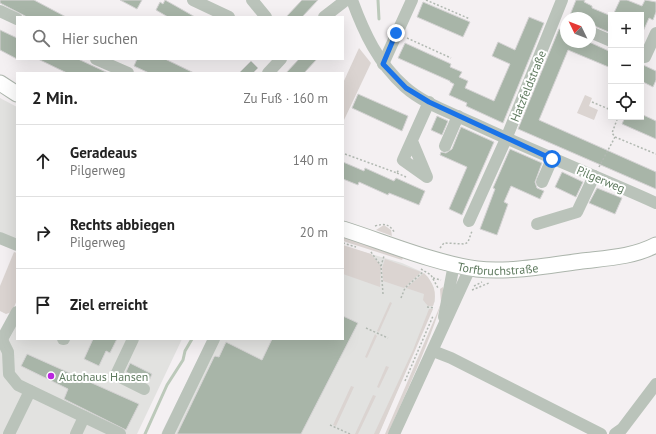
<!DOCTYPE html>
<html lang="de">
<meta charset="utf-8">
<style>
body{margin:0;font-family:"PT Sans",sans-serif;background:#f6f6f6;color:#222}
.controls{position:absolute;right:12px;top:12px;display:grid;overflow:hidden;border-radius:0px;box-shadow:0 4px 16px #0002}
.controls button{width:36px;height:36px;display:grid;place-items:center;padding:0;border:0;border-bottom:1px solid #e0e0e0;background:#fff;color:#222;font:20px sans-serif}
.compass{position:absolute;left:560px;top:12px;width:36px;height:36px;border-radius:50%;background:#fff;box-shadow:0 4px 16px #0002;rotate:313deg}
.stop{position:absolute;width:12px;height:12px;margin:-9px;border:3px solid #1a73e8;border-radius:50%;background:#fff}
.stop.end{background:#1a73e8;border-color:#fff;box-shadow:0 1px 4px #0008}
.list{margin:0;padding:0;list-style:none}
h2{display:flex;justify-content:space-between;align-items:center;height:52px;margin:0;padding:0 16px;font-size:17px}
h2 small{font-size:13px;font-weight:400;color:#767676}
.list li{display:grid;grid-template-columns:26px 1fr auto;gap:12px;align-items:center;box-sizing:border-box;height:72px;padding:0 16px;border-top:1px solid #e0e0e0}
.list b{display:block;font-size:15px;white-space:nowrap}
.list p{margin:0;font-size:13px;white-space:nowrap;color:#767676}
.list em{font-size:13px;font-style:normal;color:#767676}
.icon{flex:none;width:22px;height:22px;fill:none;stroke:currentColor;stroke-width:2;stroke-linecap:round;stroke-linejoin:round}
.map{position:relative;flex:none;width:656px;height:434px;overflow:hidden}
.search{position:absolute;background:#fff;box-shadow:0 4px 16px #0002;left:16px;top:16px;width:328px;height:44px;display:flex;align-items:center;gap:10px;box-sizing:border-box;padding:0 14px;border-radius:0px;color:#767676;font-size:15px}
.panel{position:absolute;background:#fff;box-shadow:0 4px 16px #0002;left:16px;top:72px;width:328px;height:268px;border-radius:0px}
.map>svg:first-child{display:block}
.built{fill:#e2e2e0}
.green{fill:#dbd4d1}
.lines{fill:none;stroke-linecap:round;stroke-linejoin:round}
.stream{stroke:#bcc9ba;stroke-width:3}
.building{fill:#a8b5a8;stroke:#d5d3d4}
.major-casing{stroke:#acb5ac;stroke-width:17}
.path{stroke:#b1b8b1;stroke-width:1.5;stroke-dasharray:2 2;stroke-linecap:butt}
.minor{stroke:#bac3ba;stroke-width:12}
.major{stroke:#fff;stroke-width:15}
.route{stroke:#1a73e8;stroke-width:5}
.poi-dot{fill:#ba26df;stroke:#fff;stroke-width:1.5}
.labels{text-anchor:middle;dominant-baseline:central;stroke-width:4;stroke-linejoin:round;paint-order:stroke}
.street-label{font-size:12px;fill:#607b60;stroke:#fff}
.poi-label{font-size:12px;fill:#607b60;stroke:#fff;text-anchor:start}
</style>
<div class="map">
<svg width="656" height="434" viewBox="0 0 656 434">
<rect width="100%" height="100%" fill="#f4f0f2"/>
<g class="built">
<path d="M0 98 17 107V240L0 232Z"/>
<path d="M343 246 402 263 420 271 428 277 434 288 435 301 379 434H161L208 339H343Z"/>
<path d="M17 324V339H182L137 434H0V350L10 338Z"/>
</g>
<g class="green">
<path d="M359 48 371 63 344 120 343 83Z"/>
<path d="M585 95 592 98 589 106 598 110 594 120 577 113Z"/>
<path d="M384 225 391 230 392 236 376 230Z"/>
<path d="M343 237 349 239 403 258 402 260 343 241Z"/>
<path d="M343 245 371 254 381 266 380 287 343 274Z"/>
<path d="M14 252 17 253V300L12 312 6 314 0 311V286Z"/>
<path d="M385 259 421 272 404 288 383 281 382 268Z"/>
<path d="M424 273C433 282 438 293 433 306H428L423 300 424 294 406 288Z"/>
<path d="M443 287C448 304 398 411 388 434H385L437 313 441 303 440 289Z"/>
<path d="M390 302 392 303 379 332 377 331Z"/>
<path d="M429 309H433L379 434H374L413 350Z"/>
<path d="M375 334 377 336 367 358 365 357Z"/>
<path d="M386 366 389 367 379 388 377 387Z"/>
<path d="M351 386 354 387 336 426 333 425Z"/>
<path d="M373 395 376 396 358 434H355Z"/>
</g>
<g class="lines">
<g class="stream">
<path d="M378 0 379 19"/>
<path d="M145 434 167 385 183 360 185 351 192 339"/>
</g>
</g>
<g class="building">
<path d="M0 0H34L66 17H27L0 3Z"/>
<path d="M120 0H142L137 9Z"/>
<path d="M165 0 174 5 195 17H168L156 10 160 2 163 4Z"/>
<path d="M302 0H318L302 17H286Z"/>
<path d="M576 0H585L584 2 592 6V8L611 16V33L590 24V18H577L570 15Z"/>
<path d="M620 0H627L642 6 645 0 656 2V12L653 20 649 18 641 36V15H613Z"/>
<path d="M423 2 470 22 463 37 417 17Z"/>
<path d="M529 17 544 23 503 123 466 106 467 103 449 95 454 84 450 82V81L398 58 405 43 451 64 450 67 462 72 459 77 468 81 465 88 494 101 510 64 492 56 498 42 515 50Z"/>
<path d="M559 29 566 32V42H589L611 52V68L568 50 539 120 656 172V189L518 129Z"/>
<path d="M0 30 17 38V59L0 50Z"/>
<path d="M38 59H78L108 73H67Z"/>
<path d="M137 59H165L194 73H149L134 66Z"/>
<path d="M299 59H317L304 73H286Z"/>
<path d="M251 61 258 68 253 73H239Z"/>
<path d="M641 64 656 71V80L653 87 641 81Z"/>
<path d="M358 94 408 116 402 131 352 108Z"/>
<path d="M641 114 656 121V139L622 124 625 117H641Z"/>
<path d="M437 116 448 121 442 135 431 130Z"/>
<path d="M461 127 494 142 462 215 449 209 467 167 440 155 441 152 446 153 452 149Z"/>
<path d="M510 149 542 163 535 182 537 188 544 191 540 199 511 186 504 202 508 204 497 235 480 229 495 189 493 188Z"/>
<path d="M343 162 364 171 365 168 394 181 396 178 425 191 419 205 389 193 388 195 359 182 358 185 343 179Z"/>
<path d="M562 172 583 182 576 197 555 187Z"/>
<path d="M597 188 622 198 615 214 589 203Z"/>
<path d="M343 316 358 323 301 434H177L214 357 215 356 219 357 226 342 262 360 272 339H343Z"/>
<path d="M93 339H117L110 353 106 351 99 366 84 359Z"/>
<path d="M27 354 139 404 126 430 64 399 68 389 21 366Z"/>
<path d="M130 363 152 374 148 383 126 372Z"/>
</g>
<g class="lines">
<defs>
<g id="major">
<path d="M0 83 17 94"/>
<path id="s1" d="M343 229C384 242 434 263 477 269 508 273 551 265 582 261 607 258 633 257 656 245"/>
</g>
</defs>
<use href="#major" class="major-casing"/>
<g class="path">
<path d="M426 0 470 19"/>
<path d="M407 38 451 58"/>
<path d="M592 102 611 110"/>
<path d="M615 137 656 154"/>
<path d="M345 154 397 173 399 169"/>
<path d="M599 167 615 137 612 133 618 117"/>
<path d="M397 173 406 177"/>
<path d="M375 226C385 223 389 224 395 233"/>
<path d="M343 243 356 247"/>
<path d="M440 248 444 243 465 244 468 242 472 231"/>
<path d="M371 252 381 266"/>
<path d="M421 269 431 275 438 288"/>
<path d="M433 278 441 280"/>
<path d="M474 286 482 282"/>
<path d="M472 290 489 283"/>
<path d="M383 294 381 266 384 256"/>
<path d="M401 298 405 288 424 271"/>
<path d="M427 307 435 308"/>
<path d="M366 328 388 338"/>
<path d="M405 381 433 316"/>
<path d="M330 425 350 434"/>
</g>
<g class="minor">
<path d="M193 0 229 17"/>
<path d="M252 0 266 17"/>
<path d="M352 0C364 33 378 63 405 87 424 104 452 113 475 124 535 152 596 176 656 203"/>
<path d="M0 11 17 19"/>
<path d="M324 17 346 0"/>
<path d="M590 32 611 41"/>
<path d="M645 57 656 33"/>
<path d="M96 59 128 73"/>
<path d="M383 64 412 0"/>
<path d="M268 73 281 59"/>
<path d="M412 141 427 177 403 160 429 102"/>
<path d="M445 146 458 116"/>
<path d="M542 182 552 159"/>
<path d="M469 221 506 139 562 0"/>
<path d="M537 224 577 212 594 176"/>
<path d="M0 238 17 245"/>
<path d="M444 317 454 264"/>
<path d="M63 339H64"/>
<path d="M133 339 116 375 144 389"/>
<path d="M2 340 8 352 9 374 18 385 120 434"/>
<path d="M0 343 17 312"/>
<path d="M433 351 451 358 601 434"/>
<path d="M9 434 30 391"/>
<path d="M76 434 84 417"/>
<path d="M168 434 214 339"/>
<path d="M394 434 470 268"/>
<path d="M615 434 622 429 656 384"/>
</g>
<use href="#major" class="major"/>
</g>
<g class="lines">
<path class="route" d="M396 33 383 64 406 88 429 102 552 159"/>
</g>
<circle class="poi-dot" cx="51" cy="376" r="4"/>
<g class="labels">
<g class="street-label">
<text transform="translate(528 86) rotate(-68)">Hatzfeldstraße</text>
<text transform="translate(601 179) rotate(23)">Pilgerweg</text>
<text stroke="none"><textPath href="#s1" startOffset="161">Torfbruchstraße</textPath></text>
</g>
<g class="poi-label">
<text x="59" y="376">Autohaus Hansen</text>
</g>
</g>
</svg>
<div class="controls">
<button>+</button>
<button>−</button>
<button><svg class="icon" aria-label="locate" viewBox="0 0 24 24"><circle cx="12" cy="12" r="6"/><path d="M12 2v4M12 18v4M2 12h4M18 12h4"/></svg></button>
</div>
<svg class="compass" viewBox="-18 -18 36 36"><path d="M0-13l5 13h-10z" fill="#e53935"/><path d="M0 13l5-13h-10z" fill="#767676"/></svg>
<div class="stop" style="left:552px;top:159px"></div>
<div class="stop end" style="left:396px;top:33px"></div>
<div class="search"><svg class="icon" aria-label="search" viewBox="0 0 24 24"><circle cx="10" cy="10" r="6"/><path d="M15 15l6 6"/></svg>Hier suchen</div>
<section class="panel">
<h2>2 Min.<small>Zu Fuß · 160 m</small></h2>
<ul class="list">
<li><svg class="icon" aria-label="ahead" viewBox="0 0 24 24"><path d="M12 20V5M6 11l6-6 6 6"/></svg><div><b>Geradeaus</b><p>Pilgerweg</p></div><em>140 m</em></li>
<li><svg class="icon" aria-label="right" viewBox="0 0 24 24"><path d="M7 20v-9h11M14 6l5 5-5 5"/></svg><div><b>Rechts abbiegen</b><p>Pilgerweg</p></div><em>20 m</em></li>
<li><svg class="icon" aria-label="arrive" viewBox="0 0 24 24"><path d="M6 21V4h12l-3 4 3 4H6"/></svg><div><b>Ziel erreicht</b></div></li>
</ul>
</section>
</div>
